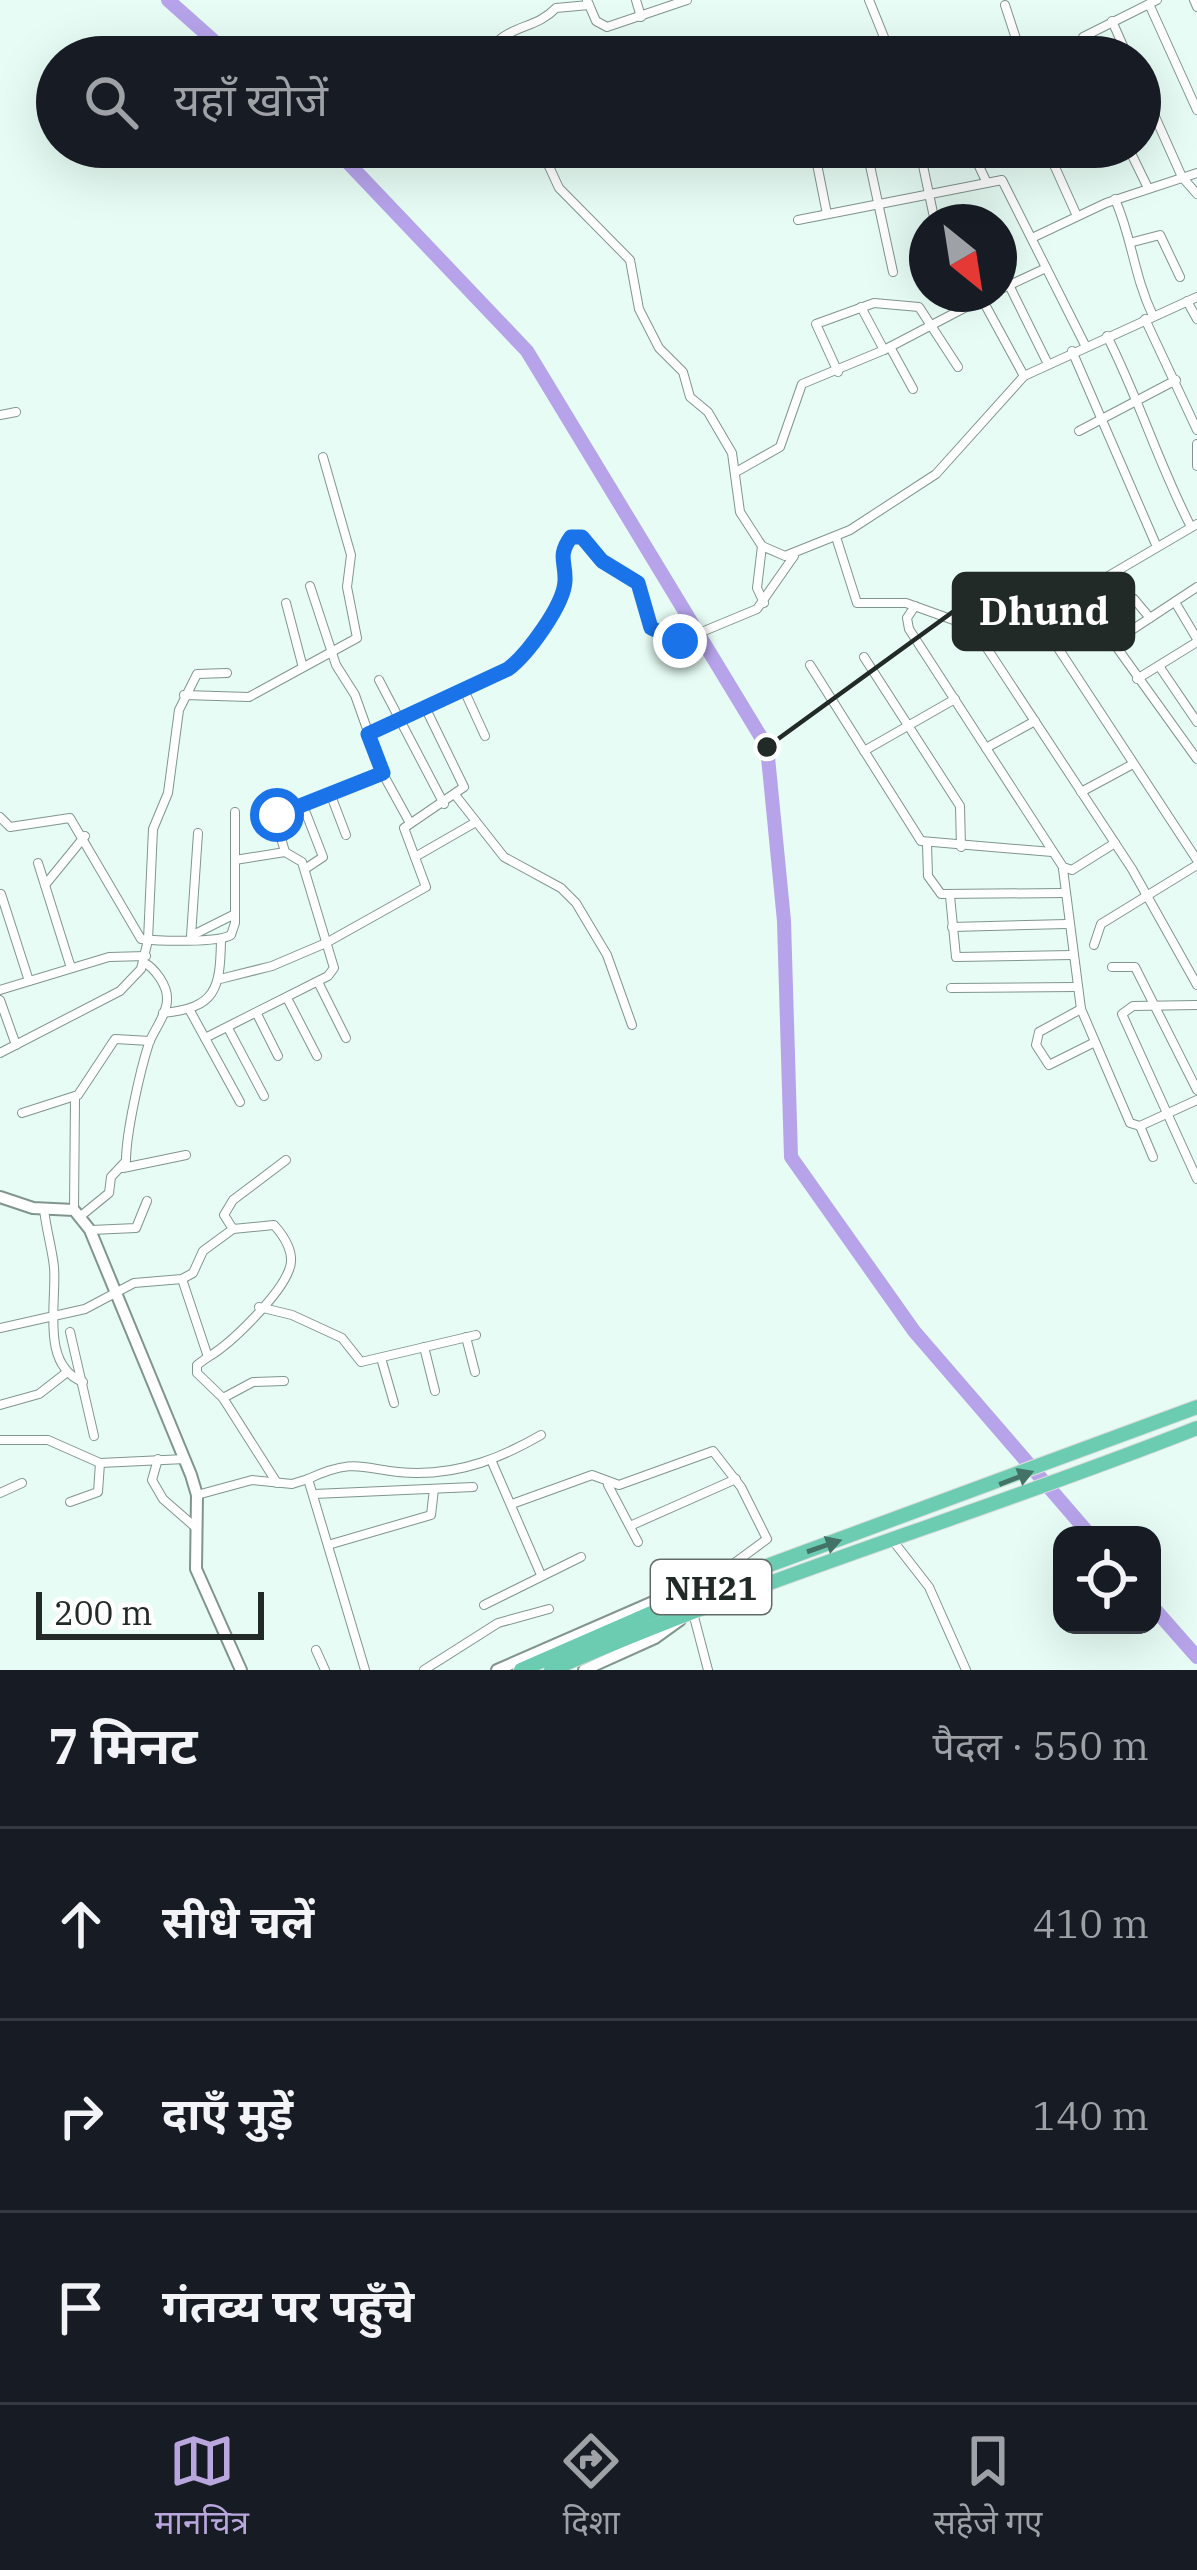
<!DOCTYPE html>
<html lang="hi">
<meta charset="utf-8">
<style>
body{margin:0;font-family:"IBM Plex Serif","Noto Sans Devanagari",serif;background:#242831;color:#f1f3f6}
.controls{position:absolute;right:36px;bottom:36px;display:grid;overflow:hidden;border-radius:24px;box-shadow:0 12px 48px #0002}
.controls button{width:108px;height:108px;display:grid;place-items:center;padding:0;border:0;border-bottom:3px solid #363941;background:#171b24;color:#f1f3f6;font:60px sans-serif}
.compass{position:absolute;left:909px;top:204px;width:108px;height:108px;border-radius:50%;background:#171b24;box-shadow:0 12px 48px #0002;rotate:150deg}
.scale{position:absolute;left:36px;bottom:30px;width:228px;box-sizing:border-box;padding-left:12px;border:6px solid #222a27;border-top:0;font-size:33px;line-height:42px;white-space:nowrap;color:#222a27;-webkit-text-stroke:9px #fff;paint-order:stroke}
.stop{position:absolute;width:36px;height:36px;margin:-27px;border:9px solid #1a73e8;border-radius:50%;background:#fff}
.stop.end{background:#1a73e8;border-color:#fff;box-shadow:0 3px 12px #0008}
.list{margin:0;padding:0;list-style:none}
h2{display:flex;justify-content:space-between;align-items:center;height:156px;margin:0;padding:0 48px;font-size:51px}
h2 small{font-size:39px;font-weight:400;color:#9ea1a6}
.list li{display:grid;grid-template-columns:78px 1fr auto;gap:36px;align-items:center;box-sizing:border-box;height:192px;padding:0 48px;border-top:3px solid #363941}
.list b{display:block;font-size:45px;white-space:nowrap}
.list em{font-size:39px;font-style:normal;color:#9ea1a6}
.icon{flex:none;width:66px;height:66px;fill:none;stroke:currentColor;stroke-width:2;stroke-linecap:round;stroke-linejoin:round}
.map{position:relative;flex:none;width:1197px;height:1670px;overflow:hidden}
.search{position:absolute;background:#171b24;box-shadow:0 12px 48px #0002;left:36px;right:36px;top:36px;height:132px;display:flex;align-items:center;gap:30px;box-sizing:border-box;padding:0 42px;border-radius:66px;color:#9ea1a6;font-size:45px}
.sheet{height:732px;background:#171b24}
nav{display:flex;justify-content:space-around;align-items:center;box-sizing:border-box;height:168px;border-top:3px solid #363941;background:#171b24;font-size:33px;color:#9ea1a6}
nav a{display:grid;justify-items:center;gap:6px}
nav .on{color:#b8a6dd}
.map>svg:first-child{display:block}
.lines{fill:none;stroke-linecap:round;stroke-linejoin:round}
.river{stroke:#b6a3ea;stroke-width:14}
.minor-casing{stroke:#80958d;stroke-width:10}
.tertiary-casing{stroke:#80958d;stroke-width:14}
.trunk-casing{stroke:#dcdddc;stroke-width:16}
.minor{stroke:#fff;stroke-width:8}
.tertiary{stroke:#fff;stroke-width:10}
.trunk{stroke:#6cccb2;stroke-width:14}
.oneway{fill:#437366}
.route{stroke:#1a73e8;stroke-width:15}
.labels{text-anchor:middle;dominant-baseline:central;stroke-width:12;stroke-linejoin:round;paint-order:stroke}
.shield{fill:#fff;stroke:#646a68;stroke-width:3}
.shield-label{font-size:33px;font-weight:bold;fill:#222a27}
.leader{fill:none;stroke:#222a27;stroke-width:4.5}
.callout-dot{fill:#222a27;stroke:#fff;stroke-width:4.5}
.callout{fill:#222a27;stroke:#222a27;stroke-width:4.5}
.callout-label{font-size:39px;text-anchor:middle;font-weight:bold;fill:#fff}
</style>
<div class="map">
<svg width="1197" height="1670" viewBox="0 0 1197 1670">
<rect width="100%" height="100%" fill="#e6fcf4"/>
<g class="lines">
<g class="river">
<path d="M168 0 232 57"/>
<path d="M333 147 527 351 767 747 784 921 791 1157 914 1331 1090 1535"/>
<path d="M1152 1606 1197 1657"/>
</g>
<defs>
<g id="minor">
<path d="M587 0 596 21 607 27 687 0"/>
<path d="M636 0 641 17"/>
<path d="M869 0 892 57"/>
<path d="M1194 0 1197 7"/>
<path d="M1149 4 1197 110"/>
<path d="M1005 5 1022 57"/>
<path d="M1112 21 1128 57"/>
<path d="M493 57 492 47C512 24 536 29 556 8L589 5"/>
<path d="M1057 57 1080 47"/>
<path d="M1084 57 1083 37 1157 0"/>
<path d="M1140 83 1182 177 1197 194"/>
<path d="M540 147 559 188 630 260 639 309 659 348 683 372 690 397 708 412 732 453 740 512 762 546 785 556 850 530 936 474 1024 376 1197 297"/>
<path d="M866 147 893 272"/>
<path d="M919 147 935 222"/>
<path d="M970 147 986 181"/>
<path d="M1046 147 1077 216"/>
<path d="M1128 147 1148 188"/>
<path d="M815 154 827 214"/>
<path d="M1115 199C1133 241 1133 273 1153 316"/>
<path d="M798 220 1002 180 1085 345"/>
<path d="M1034 237 1106 203 1197 173"/>
<path d="M1133 242 1160 235 1180 277"/>
<path d="M1009 285 1047 362"/>
<path d="M999 290 1046 268"/>
<path d="M982 299 1024 376"/>
<path d="M1187 301 1197 319"/>
<path d="M861 307 884 350"/>
<path d="M1145 319 1197 430"/>
<path d="M1107 336C1139 399 1159 465 1191 527"/>
<path d="M890 347 913 389"/>
<path d="M1072 351 1157 547"/>
<path d="M838 372 816 324 874 303 919 307 958 367"/>
<path d="M0 415 16 412"/>
<path d="M1079 431 1176 380"/>
<path d="M1197 444V466"/>
<path d="M736 472 780 447 802 384 884 350 991 294"/>
<path d="M836 537 857 603H906L973 627 1132 869 1197 985"/>
<path d="M762 546 757 588 764 603"/>
<path d="M310 586 336 665 355 695 383 774 410 823"/>
<path d="M1175 602 1197 639"/>
<path d="M286 603 302 664"/>
<path d="M915 606 907 618 909 629 1063 867 1072 870 1115 843"/>
<path d="M1150 618 1134 599 1104 616 1100 624 1197 759"/>
<path d="M1081 623 1055 638 1058 648 1197 860"/>
<path d="M983 640 1071 598 1197 524"/>
<path d="M1112 643 1197 587"/>
<path d="M864 657 960 806 961 847"/>
<path d="M810 665 921 841 1052 852"/>
<path d="M1159 666 1197 722"/>
<path d="M1137 679 1197 642"/>
<path d="M379 680 444 804"/>
<path d="M464 690 485 736"/>
<path d="M184 695 249 697 357 638 347 587 351 555 323 457"/>
<path d="M368 734 509 669C527 655 563 605 565 581 566 561 557 556 571 537H582L602 561 638 583 651 628 680 641 757 609 794 556"/>
<path d="M986 748 1035 721"/>
<path d="M864 751 955 699"/>
<path d="M1081 792 1133 764"/>
<path d="M330 793 346 835"/>
<path d="M456 796 504 857 561 888 576 903 607 955 632 1025"/>
<path d="M302 803 323 857 305 869"/>
<path d="M0 817 10 827 70 818 141 939C158 941 218 943 231 935L235 923V812"/>
<path d="M198 833 191 936 235 914"/>
<path d="M927 844 928 876 941 894 1064 893"/>
<path d="M285 852 276 820 280 811 383 774"/>
<path d="M415 857 476 822"/>
<path d="M38 863 71 968"/>
<path d="M1063 869 1081 1009 1130 1123 1140 1126 1197 1100"/>
<path d="M45 885 85 836"/>
<path d="M1 894 29 981"/>
<path d="M950 896 956 957 1072 955"/>
<path d="M952 927 1067 924"/>
<path d="M1094 945 1101 924 1197 865"/>
<path d="M1112 967H1135L1197 1090"/>
<path d="M220 979 272 966 326 943 426 887 404 828 464 787 425 707"/>
<path d="M318 982 346 1038"/>
<path d="M951 988 1076 987"/>
<path d="M0 990 109 957 146 956"/>
<path d="M287 998 317 1056"/>
<path d="M0 1000 16 1045"/>
<path d="M1197 1005 1133 1006 1122 1014 1197 1179"/>
<path d="M189 1009 240 1102"/>
<path d="M1081 1009 1039 1032 1036 1045 1049 1065 1093 1043"/>
<path d="M163 1013C216 1008 220 989 221 941"/>
<path d="M257 1014 278 1056"/>
<path d="M228 1028 264 1096"/>
<path d="M205 1038 328 976 334 968 302 862 285 852 235 860"/>
<path d="M0 1053 120 991 141 969 148 940 153 829 168 793 179 710 197 674 227 673"/>
<path d="M22 1113 78 1095 115 1039 150 1041"/>
<path d="M1140 1126 1153 1157"/>
<path d="M123 1168 186 1155"/>
<path d="M44 1209C46 1229 52 1248 54 1267 57 1303 40 1365 83 1382"/>
<path d="M74 1210 75 1098"/>
<path d="M82 1215 109 1193 111 1177 126 1161C126 1133 140 1071 149 1043 154 1030 167 1014 167 1000 168 986 155 968 143 962"/>
<path d="M91 1230 136 1228 147 1201"/>
<path d="M182 1279 208 1357 197 1365V1373L223 1398 277 1483"/>
<path d="M259 1307 292 1315 342 1338 361 1362 476 1335"/>
<path d="M0 1328 85 1309 134 1283 182 1279 193 1273 203 1251 233 1229"/>
<path d="M70 1332 94 1436"/>
<path d="M466 1337 475 1372"/>
<path d="M424 1347 435 1391"/>
<path d="M208 1357C231 1344 280 1295 289 1270 296 1254 284 1236 274 1225L233 1229 224 1215 233 1200 286 1160"/>
<path d="M381 1358 394 1403"/>
<path d="M223 1398 253 1382 284 1381"/>
<path d="M0 1405 39 1394 66 1373"/>
<path d="M0 1440H48L100 1463 185 1459"/>
<path d="M158 1459 152 1480 163 1499 195 1527"/>
<path d="M492 1462 541 1575"/>
<path d="M308 1479C362 1454 365 1473 417 1473 463 1473 501 1458 541 1435"/>
<path d="M608 1485 638 1542"/>
<path d="M0 1493 22 1483"/>
<path d="M314 1494 473 1487"/>
<path d="M197 1495 252 1480 292 1484 308 1479 365 1670"/>
<path d="M70 1502 98 1492 100 1463"/>
<path d="M512 1504 592 1475 619 1485 713 1451 741 1487 767 1539 725 1570 721 1583"/>
<path d="M630 1526 736 1479"/>
<path d="M894 1542 929 1587 966 1670"/>
<path d="M328 1545 431 1515 434 1489"/>
<path d="M484 1605 581 1557"/>
<path d="M693 1613 708 1670"/>
<path d="M316 1650 325 1670"/>
<path d="M424 1670 498 1623 549 1609"/>
</g>
<g id="tertiary">
<path d="M0 1197 33 1208 74 1210 90 1230 191 1475 197 1495 196 1569 241 1670"/>
<path d="M497 1670 692 1585 709 1588"/>
<path d="M584 1670 655 1638 680 1620"/>
</g>
<g id="trunk">
<path d="M521 1670 718 1584 1197 1407"/>
<path d="M551 1670C762 1577 983 1513 1197 1428"/>
</g>
</defs>
<use href="#minor" class="minor-casing"/>
<use href="#tertiary" class="tertiary-casing"/>
<use href="#trunk" class="trunk-casing"/>
<use href="#minor" class="minor"/>
<use href="#tertiary" class="tertiary"/>
<use href="#trunk" class="trunk"/>
</g>
<defs><path id="oneway-solid" d="M-6-.8H1V-3.2L6.5 0L1 3.2V.8H-6Z" transform="scale(3)"/></defs>
<g class="oneway">
<use href="#oneway-solid" transform="translate(1016 1478) rotate(-21)"/>
<use href="#oneway-solid" transform="translate(824 1546) rotate(-19)"/>
</g>
<g class="lines">
<path class="route" d="M277 815 383 773 368 734 508 669C527 655 564 605 565 581 566 562 557 556 571 537H582L602 561 638 583 651 628 680 641"/>
</g>
<g class="labels">
<rect class="shield" x="651" y="1560" width="120" height="54" rx="9"/>
<g class="shield-label">
<text x="711" y="1587">NH21</text>
</g>
</g>
<path class="leader" d="M767 747L954 611"/>
<circle class="callout-dot" cx="767" cy="747" r="12"/>
<rect class="callout" x="954" y="574" width="179" height="75" rx="12"/>
<g class="callout-label">
<text x="1044" y="625">Dhund</text>
</g>
</svg>
<div class="controls">
<button><svg class="icon" aria-label="locate" viewBox="0 0 24 24"><circle cx="12" cy="12" r="6"/><path d="M12 2v4M12 18v4M2 12h4M18 12h4"/></svg></button>
</div>
<svg class="compass" viewBox="-18 -18 36 36"><path d="M0-13l5 13h-10z" fill="#e53935"/><path d="M0 13l5-13h-10z" fill="#9ea1a6"/></svg>
<div class="scale">200 m</div>
<div class="stop" style="left:277px;top:815px"></div>
<div class="stop end" style="left:680px;top:641px"></div>
<div class="search"><svg class="icon" aria-label="search" viewBox="0 0 24 24"><circle cx="10" cy="10" r="6"/><path d="M15 15l6 6"/></svg>यहाँ खोजें</div>
</div>
<section class="sheet">
<h2>7 मिनट<small>पैदल · 550 m</small></h2>
<ul class="list">
<li><svg class="icon" aria-label="ahead" viewBox="0 0 24 24"><path d="M12 20V5M6 11l6-6 6 6"/></svg><div><b>सीधे चलें</b></div><em>410 m</em></li>
<li><svg class="icon" aria-label="right" viewBox="0 0 24 24"><path d="M7 20v-9h11M14 6l5 5-5 5"/></svg><div><b>दाएँ मुड़ें</b></div><em>140 m</em></li>
<li><svg class="icon" aria-label="arrive" viewBox="0 0 24 24"><path d="M6 21V4h12l-3 4 3 4H6"/></svg><div><b>गंतव्य पर पहुँचे</b></div></li>
</ul>
</section>
<nav>
<a class="on"><svg class="icon" aria-label="map" viewBox="0 0 24 24"><path d="M3 6l6-2 6 2 6-2v14l-6 2-6-2-6 2zM9 4v14M15 6v14"/></svg>मानचित्र</a>
<a><svg class="icon" aria-label="directions" viewBox="0 0 24 24"><path d="M12 3l9 9-9 9-9-9zM9 14v-3h6M13 9l2 2-2 2"/></svg>दिशा</a>
<a><svg class="icon" aria-label="saved" viewBox="0 0 24 24"><path d="M7 4h10v16l-5-4-5 4z"/></svg>सहेजे गए</a>
</nav>
